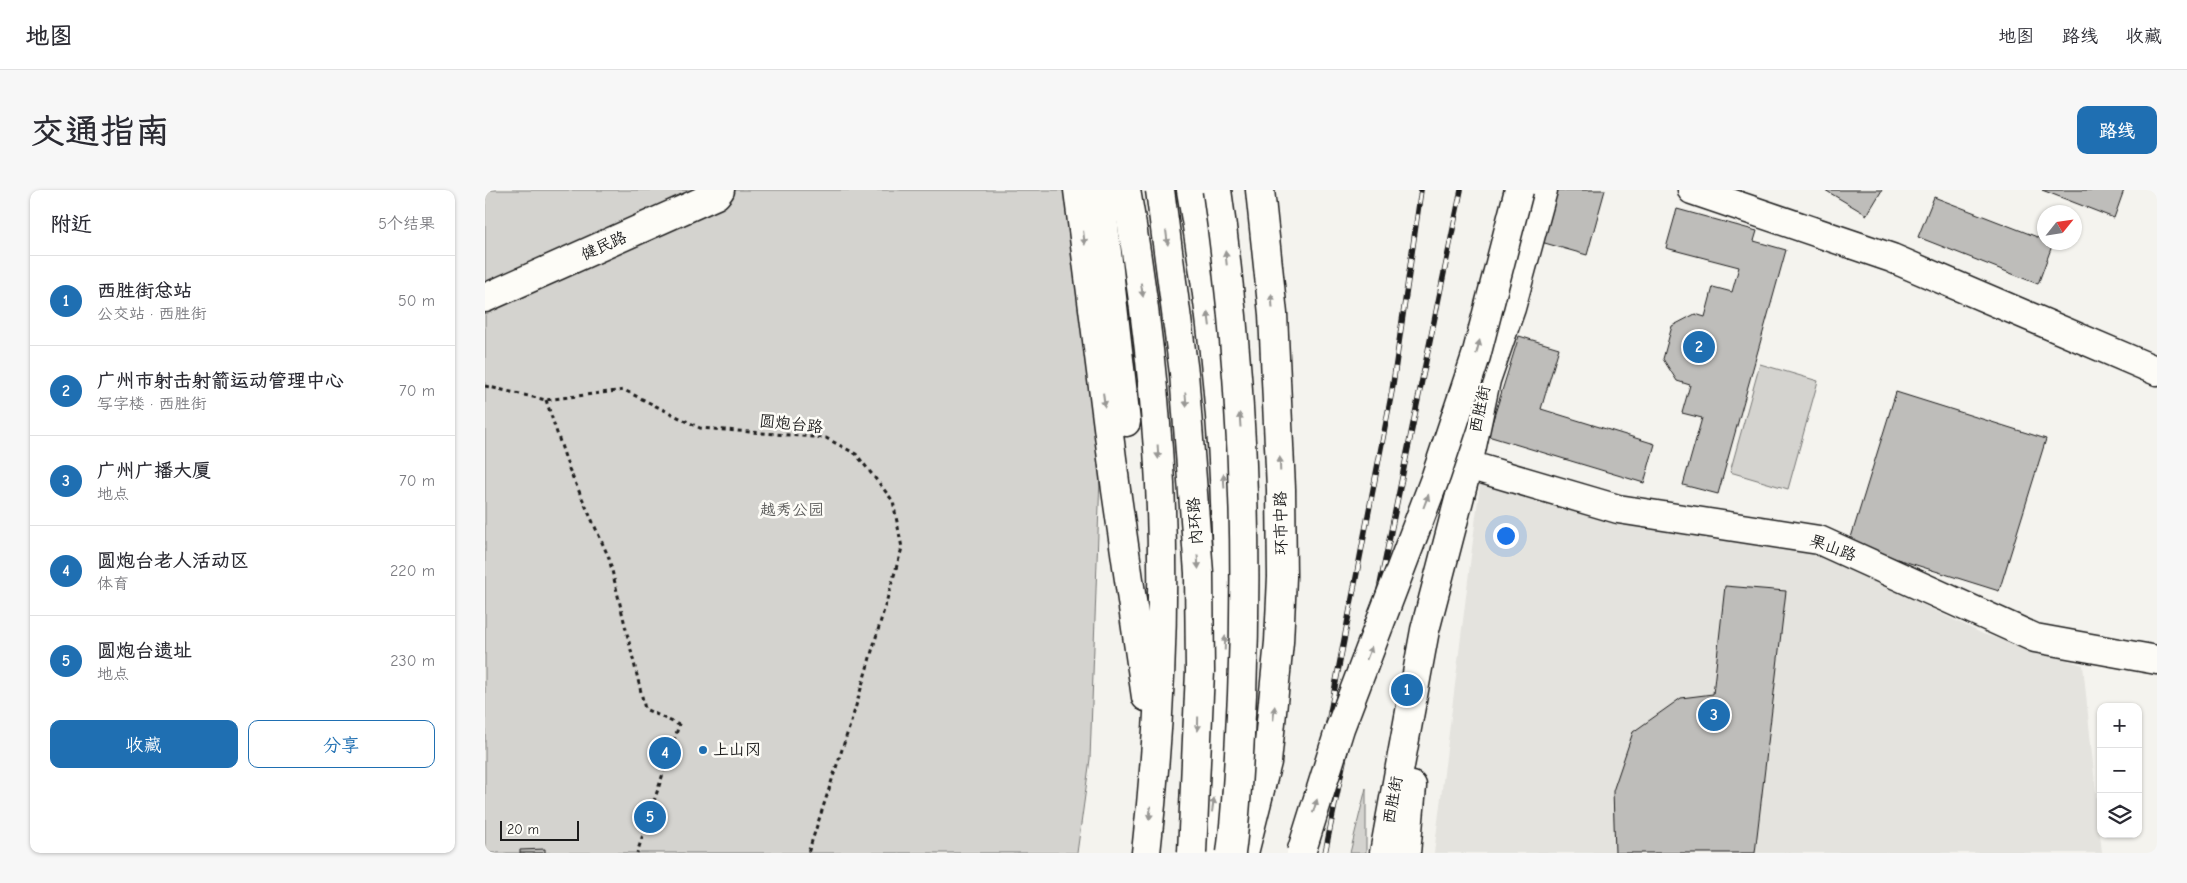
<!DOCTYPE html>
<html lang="zh">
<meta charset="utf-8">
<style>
body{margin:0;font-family:"Comic Neue","LXGW WenKai TC",sans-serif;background:#f7f7f7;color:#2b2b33}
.controls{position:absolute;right:15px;bottom:15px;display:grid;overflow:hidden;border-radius:10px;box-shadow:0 1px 4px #0004}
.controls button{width:45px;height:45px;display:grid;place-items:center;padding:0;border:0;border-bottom:1px solid #e1e1e2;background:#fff;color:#2b2b33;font:25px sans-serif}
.compass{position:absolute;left:1552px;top:15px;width:45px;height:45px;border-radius:50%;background:#fff;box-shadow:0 1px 4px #0004;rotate:60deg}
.scale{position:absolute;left:15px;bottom:12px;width:79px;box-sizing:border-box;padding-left:5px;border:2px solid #1c1c1c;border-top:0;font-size:14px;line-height:18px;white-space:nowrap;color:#1c1c1c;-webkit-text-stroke:4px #fdfcf7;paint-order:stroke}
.you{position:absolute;left:1020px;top:345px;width:18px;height:18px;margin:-12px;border:4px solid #fff;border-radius:50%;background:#1a73e8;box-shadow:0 0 0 8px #1a73e833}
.badge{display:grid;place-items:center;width:32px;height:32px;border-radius:50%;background:#1f6fb2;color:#fff;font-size:16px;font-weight:700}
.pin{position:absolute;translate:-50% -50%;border:2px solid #fff;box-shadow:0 1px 5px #0006}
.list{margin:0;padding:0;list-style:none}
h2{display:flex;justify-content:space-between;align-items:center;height:65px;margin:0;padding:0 20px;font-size:21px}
h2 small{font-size:16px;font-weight:400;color:#7c7c81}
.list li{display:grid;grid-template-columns:32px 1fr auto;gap:15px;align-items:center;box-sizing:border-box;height:90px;padding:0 20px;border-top:1px solid #e1e1e2}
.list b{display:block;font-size:19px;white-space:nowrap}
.list p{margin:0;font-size:16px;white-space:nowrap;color:#7c7c81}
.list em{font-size:16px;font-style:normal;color:#7c7c81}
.actions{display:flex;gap:10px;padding:15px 20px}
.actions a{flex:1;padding:11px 0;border:1px solid #1f6fb2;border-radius:10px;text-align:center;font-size:18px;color:#1f6fb2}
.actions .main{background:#1f6fb2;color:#fff}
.icon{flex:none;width:28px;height:28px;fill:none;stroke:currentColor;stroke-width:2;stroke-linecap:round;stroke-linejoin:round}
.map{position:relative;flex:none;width:1672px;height:663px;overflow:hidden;border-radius:10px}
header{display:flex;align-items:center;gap:30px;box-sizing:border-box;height:70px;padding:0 25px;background:#fff;border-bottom:1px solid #e1e1e2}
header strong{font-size:24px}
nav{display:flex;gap:28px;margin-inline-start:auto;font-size:18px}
.intro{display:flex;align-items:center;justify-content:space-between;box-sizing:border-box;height:120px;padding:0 30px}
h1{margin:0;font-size:35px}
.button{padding:12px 22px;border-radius:10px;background:#1f6fb2;color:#fff;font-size:18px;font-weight:700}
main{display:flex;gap:30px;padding:0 30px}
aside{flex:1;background:#fff;border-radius:10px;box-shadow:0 1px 4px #0004}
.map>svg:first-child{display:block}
.built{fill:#e4e3de}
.green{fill:#d4d3cf;stroke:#787876}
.building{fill:#bebdba;stroke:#1c1c1c}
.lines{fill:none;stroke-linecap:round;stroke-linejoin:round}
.minor-casing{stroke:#1c1c1c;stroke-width:31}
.highway-casing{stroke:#1c1c1c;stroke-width:31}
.path{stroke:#1c1c1c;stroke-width:3;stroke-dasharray:4 4;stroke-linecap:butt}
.minor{stroke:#fdfcf7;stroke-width:28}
.highway{stroke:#fdfcf7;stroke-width:28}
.rail-casing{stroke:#1c1c1c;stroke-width:5.5}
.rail{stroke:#fdfcf7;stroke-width:4;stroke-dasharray:11;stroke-linecap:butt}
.highway-bridge-casing{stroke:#1c1c1c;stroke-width:31;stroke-linecap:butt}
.highway-bridge{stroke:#fdfcf7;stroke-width:28}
.oneway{fill:#989794}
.poi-dot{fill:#1f6fb2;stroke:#fdfcf7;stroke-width:2}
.labels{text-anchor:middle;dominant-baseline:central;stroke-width:5;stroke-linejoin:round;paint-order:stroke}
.street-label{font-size:16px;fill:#1c1c1c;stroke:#fdfcf7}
.park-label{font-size:16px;fill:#5c5c5b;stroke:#fdfcf7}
.poi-label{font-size:16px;fill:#1c1c1c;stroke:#fdfcf7;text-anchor:start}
</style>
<header>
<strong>地图</strong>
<nav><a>地图</a><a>路线</a><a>收藏</a></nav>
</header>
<div class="intro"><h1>交通指南</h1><a class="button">路线</a></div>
<main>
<aside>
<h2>附近<small>5个结果</small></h2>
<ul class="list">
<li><span class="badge">1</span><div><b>西胜街总站</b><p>公交站 · 西胜街</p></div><em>50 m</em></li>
<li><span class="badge">2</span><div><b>广州市射击射箭运动管理中心</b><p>写字楼 · 西胜街</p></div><em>70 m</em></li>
<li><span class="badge">3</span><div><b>广州广播大厦</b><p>地点</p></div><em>70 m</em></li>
<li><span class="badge">4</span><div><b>圆炮台老人活动区</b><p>体育</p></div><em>220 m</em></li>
<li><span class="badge">5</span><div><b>圆炮台遗址</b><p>地点</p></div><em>230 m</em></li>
</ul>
<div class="actions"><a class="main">收藏</a><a>分享</a></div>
</aside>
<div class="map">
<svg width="1672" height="663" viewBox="0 0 1672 663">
<rect width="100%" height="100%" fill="#f4f3ee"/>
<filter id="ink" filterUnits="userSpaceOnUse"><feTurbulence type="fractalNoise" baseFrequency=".02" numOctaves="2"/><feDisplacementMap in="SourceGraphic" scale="10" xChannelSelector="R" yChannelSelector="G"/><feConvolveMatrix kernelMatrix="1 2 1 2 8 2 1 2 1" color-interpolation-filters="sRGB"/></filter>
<g filter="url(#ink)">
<path class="built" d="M995 294 1173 339 1330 362 1498 444 1598 475 1617 663H949Z"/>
<g class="green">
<path d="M0 0H588L616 259 605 569 592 663H0Z"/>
<path d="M1275 174 1333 191 1303 299 1245 282Z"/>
<path d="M881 598V663H865Z"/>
</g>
<g class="building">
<path d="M1062 0H1120L1102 65 1049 50Z"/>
<path d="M1340 0H1397L1382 25Z"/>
<path d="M1557 0H1639L1629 28Z"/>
<path d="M1449 7 1560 50V52L1568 53 1553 94 1433 47Z"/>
<path d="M1192 19 1272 41 1269 51 1301 60 1233 304 1198 295 1217 228 1197 223 1205 195 1192 191 1178 169 1187 136 1210 124 1220 127 1228 97 1247 102 1254 77 1181 58Z"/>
<path d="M1034 146 1074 158 1056 219 1170 254 1159 293 1003 246Z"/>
<path d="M1411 202 1561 249 1514 401 1364 354Z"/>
<path d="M1240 396 1301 401 1270 663H1130L1128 601 1148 542 1196 508 1228 504Z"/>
<path d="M60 659V663H35V660Z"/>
</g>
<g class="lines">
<defs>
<g id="minor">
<path d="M1207 0 1407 68 1672 181"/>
<path d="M0 108 231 5 235 0"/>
<path d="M983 275 1133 319 1334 350 1550 448 1672 470"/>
<path d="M899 663 940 440 983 275 1001 190 1026 118 1058 0"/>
<path d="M921 663 927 596"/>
</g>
<g id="highway">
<path d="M593 0 631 300 661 507"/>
<path d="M615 0 641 232"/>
<path d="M641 0C656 86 667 172 673 259 682 393 676 529 661 663"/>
<path d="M706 0C744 218 756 444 720 663"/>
<path d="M759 663 782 572 794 452 797 387 796 299 788 124 775 0"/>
</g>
</defs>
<use href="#minor" class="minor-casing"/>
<use href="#highway" class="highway-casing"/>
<g class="path">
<path d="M0 196 61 210 139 200 215 238 341 248 371 264 408 311 417 358 368 526 323 663"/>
<path d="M61 210 84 279 124 368 160 519 194 535 152 663"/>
</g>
<use href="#minor" class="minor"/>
<use href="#highway" class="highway"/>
<defs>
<g id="rail">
<path d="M818 663 907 201 936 0"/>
<path d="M840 663 976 0"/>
</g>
</defs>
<use href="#rail" class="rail-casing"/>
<use href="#rail" class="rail"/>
<defs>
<g id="highway-bridge">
<path d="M675 0 699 183 714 383 715 481 707 663"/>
<path d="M732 0C756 168 764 335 757 505 754 558 753 610 746 663"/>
<path d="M816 663 855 538 951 286 991 166 1034 0"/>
</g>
</defs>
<use href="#highway-bridge" class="highway-bridge-casing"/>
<use href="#highway-bridge" class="highway-bridge"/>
</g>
<defs><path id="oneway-solid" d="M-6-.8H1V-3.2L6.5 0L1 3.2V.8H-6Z" transform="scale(1.25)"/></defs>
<g class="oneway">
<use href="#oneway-solid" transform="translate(599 48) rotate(83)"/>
<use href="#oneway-solid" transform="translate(682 48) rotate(83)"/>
<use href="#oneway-solid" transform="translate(741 68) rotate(-96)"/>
<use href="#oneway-solid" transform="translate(657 100) rotate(81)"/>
<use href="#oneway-solid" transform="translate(787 111) rotate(-94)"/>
<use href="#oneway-solid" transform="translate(724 129) rotate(-97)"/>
<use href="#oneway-solid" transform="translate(993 157) rotate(-76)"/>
<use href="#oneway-solid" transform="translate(619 210) rotate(83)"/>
<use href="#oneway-solid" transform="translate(701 210) rotate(85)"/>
<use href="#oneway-solid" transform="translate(755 230) rotate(-94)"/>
<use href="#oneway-solid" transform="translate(673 262) rotate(87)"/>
<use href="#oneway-solid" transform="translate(795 274) rotate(-92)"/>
<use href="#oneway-solid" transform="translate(739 291) rotate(-93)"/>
<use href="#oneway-solid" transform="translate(941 311) rotate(-69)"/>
<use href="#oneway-solid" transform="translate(713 372) rotate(86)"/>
<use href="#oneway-solid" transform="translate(740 453) rotate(-88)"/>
<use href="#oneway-solid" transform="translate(884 463) rotate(-69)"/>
<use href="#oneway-solid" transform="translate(789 523) rotate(-84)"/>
<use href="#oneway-solid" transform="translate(713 534) rotate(91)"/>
<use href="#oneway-solid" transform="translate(728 615) rotate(-82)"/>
<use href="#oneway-solid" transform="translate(830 616) rotate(-73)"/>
<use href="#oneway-solid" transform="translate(665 623) rotate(96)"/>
</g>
</g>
<circle class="poi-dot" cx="218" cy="560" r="5"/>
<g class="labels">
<g class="street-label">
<text transform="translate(119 56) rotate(-24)">健民路</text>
<text transform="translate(995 219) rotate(-78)">西胜街</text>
<text transform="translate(306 234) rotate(6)">圆炮台路</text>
<text transform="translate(710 331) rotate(-94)">内环路</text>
<text transform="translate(796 333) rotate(-91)">环市中路</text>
<text transform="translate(1348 358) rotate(20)">果山路</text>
<text transform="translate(908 610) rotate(-80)">西胜街</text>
</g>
<g class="park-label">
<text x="307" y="320">越秀公园</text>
</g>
<g class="poi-label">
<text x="228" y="560">上山冈</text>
</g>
</g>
</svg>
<div class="controls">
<button>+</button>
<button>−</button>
<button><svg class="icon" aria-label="layers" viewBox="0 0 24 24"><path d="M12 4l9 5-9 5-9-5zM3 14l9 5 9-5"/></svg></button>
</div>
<svg class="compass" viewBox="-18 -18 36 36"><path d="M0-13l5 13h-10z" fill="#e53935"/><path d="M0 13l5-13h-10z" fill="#7c7c81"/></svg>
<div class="scale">20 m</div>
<div class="you"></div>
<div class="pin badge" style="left:922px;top:500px">1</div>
<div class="pin badge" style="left:1214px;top:157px">2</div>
<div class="pin badge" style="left:1229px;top:525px">3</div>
<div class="pin badge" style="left:180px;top:563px">4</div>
<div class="pin badge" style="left:165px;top:627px">5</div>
</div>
</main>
